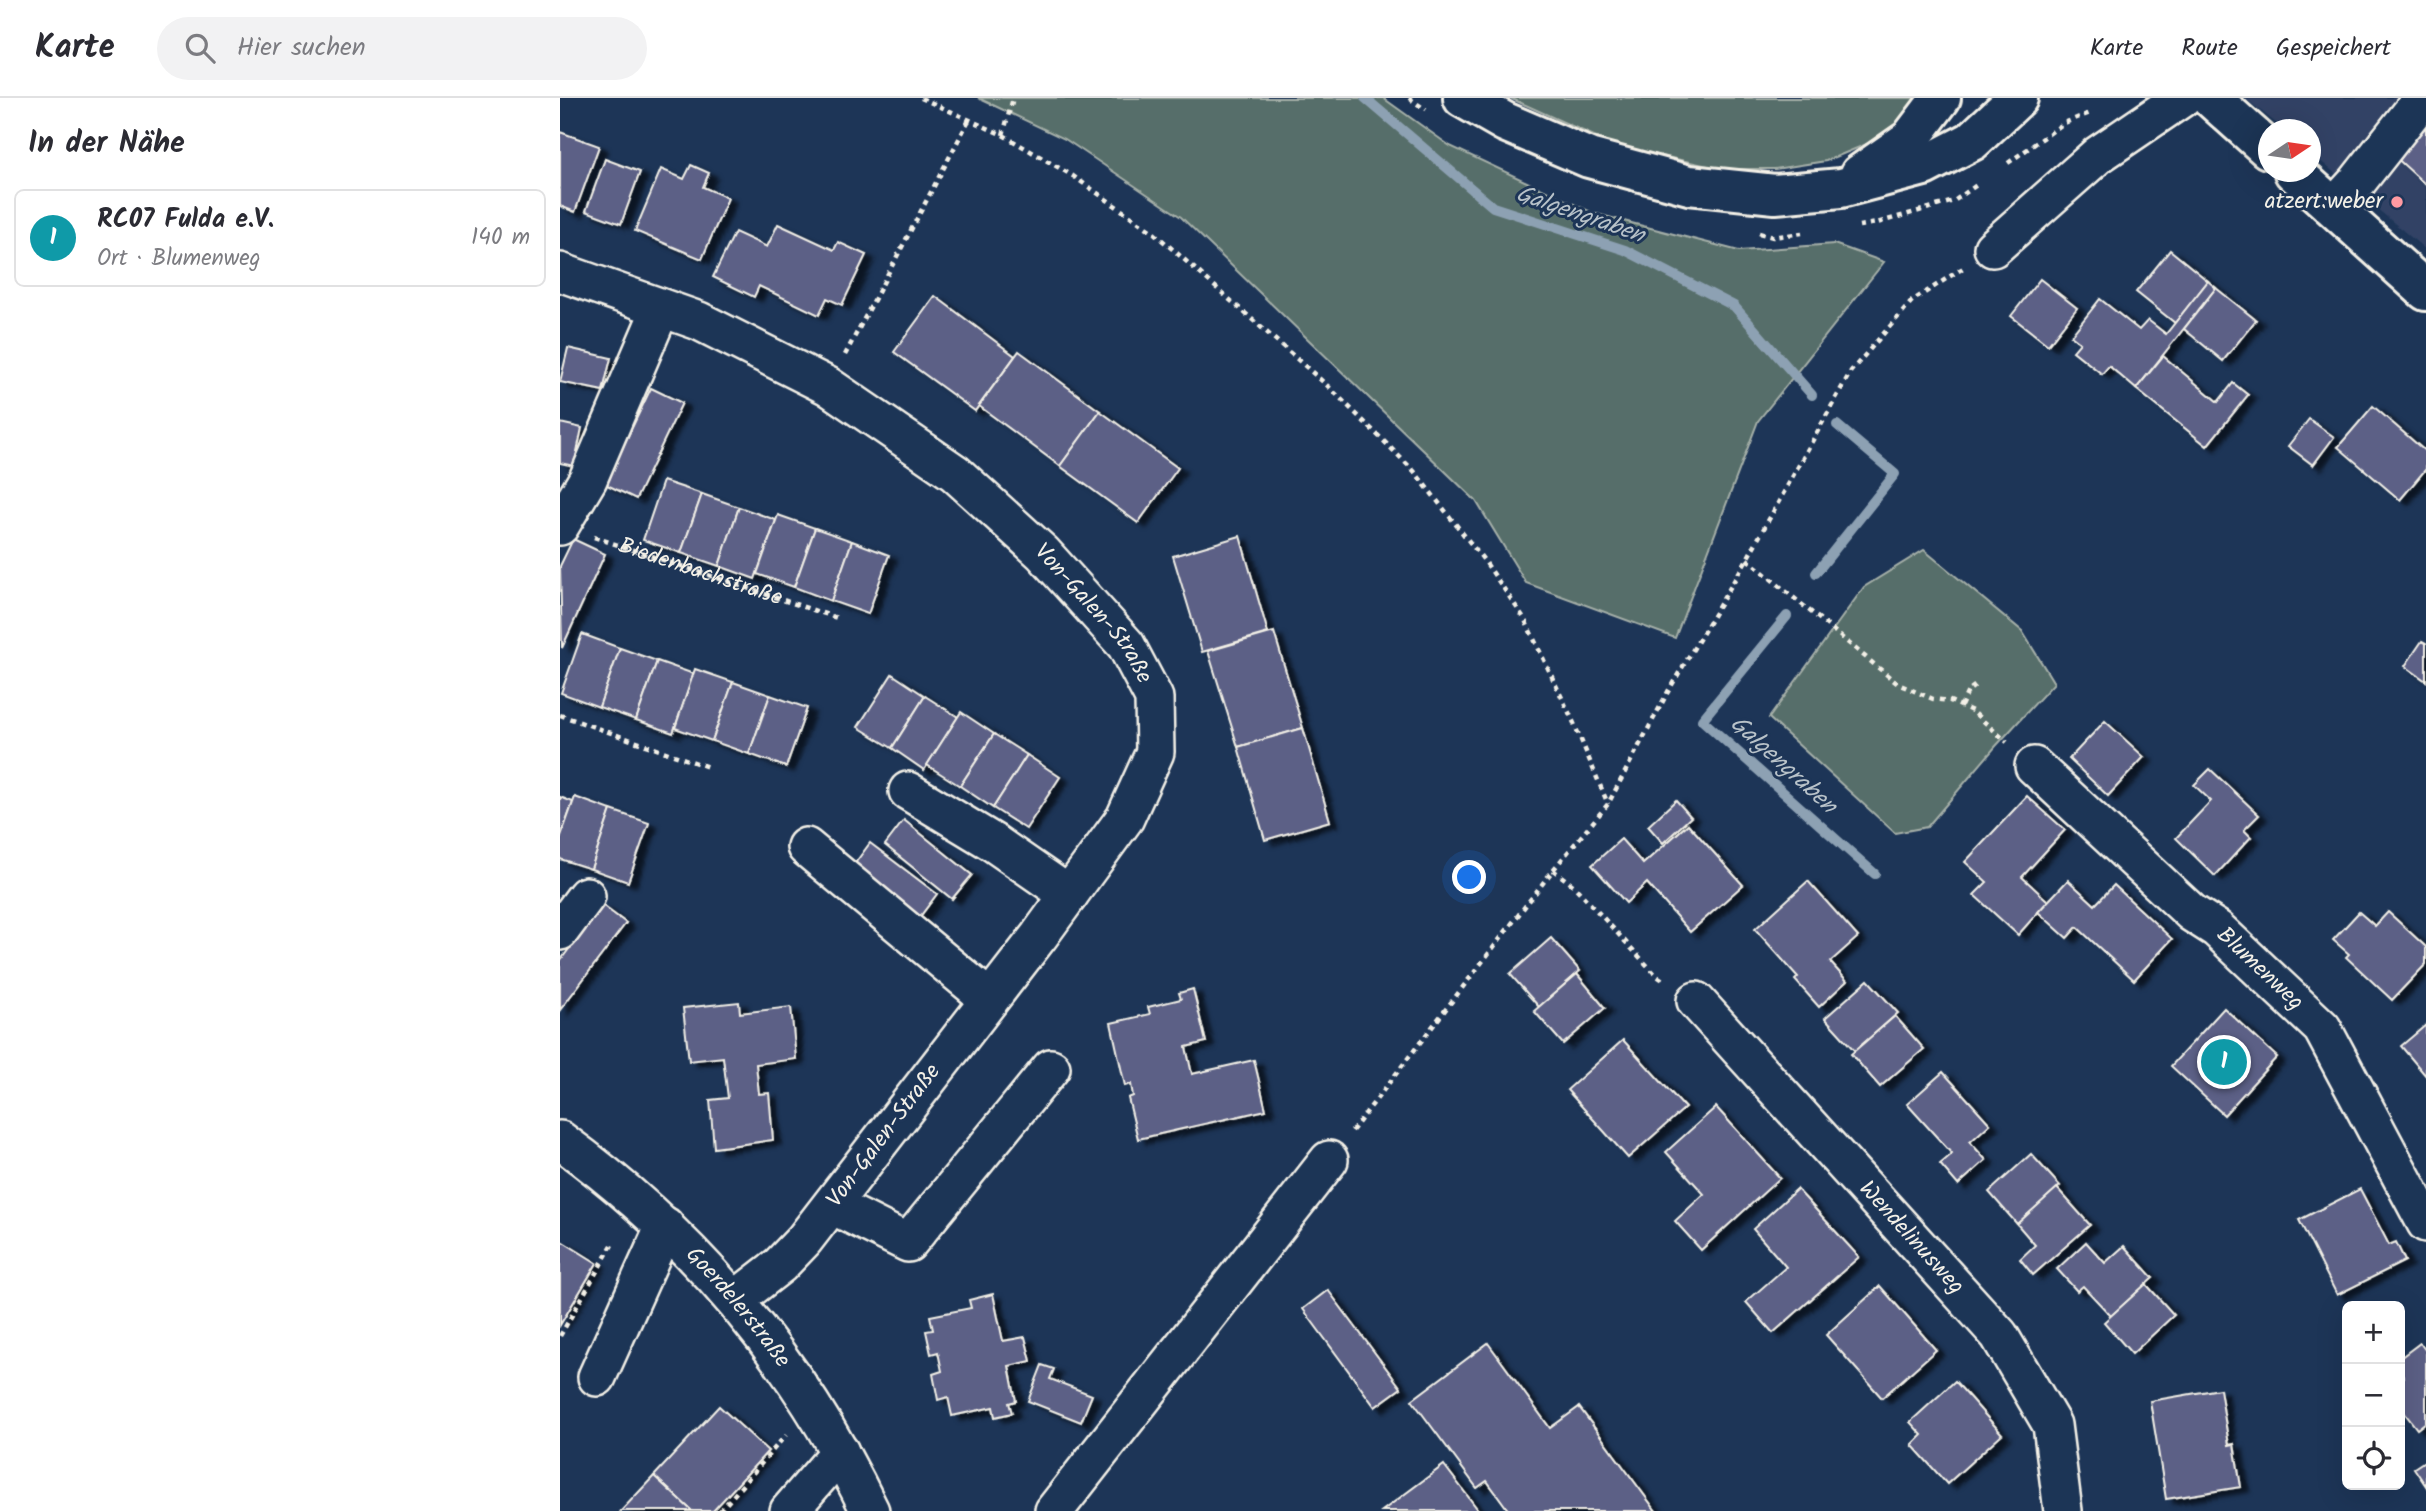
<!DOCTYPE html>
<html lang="de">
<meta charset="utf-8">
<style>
body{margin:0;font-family:Kalam,sans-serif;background:#f2f2f3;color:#2b2b33}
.controls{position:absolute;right:21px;bottom:21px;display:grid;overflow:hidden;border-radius:10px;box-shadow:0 7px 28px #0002}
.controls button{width:63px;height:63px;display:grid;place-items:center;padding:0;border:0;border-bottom:2px solid #e1e1e2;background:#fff;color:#2b2b33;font:35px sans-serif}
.compass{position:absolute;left:1698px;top:21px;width:63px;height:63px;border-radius:50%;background:#fff;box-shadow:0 7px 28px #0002;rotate:77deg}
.you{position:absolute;left:910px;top:780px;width:24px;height:24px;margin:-18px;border:5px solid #fff;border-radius:50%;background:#1a73e8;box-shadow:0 0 0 10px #1a73e833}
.badge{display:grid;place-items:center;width:46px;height:46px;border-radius:50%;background:#8a5d65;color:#fff;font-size:23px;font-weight:700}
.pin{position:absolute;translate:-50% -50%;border:4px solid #fff;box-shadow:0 2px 7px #0006}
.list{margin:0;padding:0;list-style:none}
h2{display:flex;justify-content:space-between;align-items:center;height:91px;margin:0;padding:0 28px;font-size:30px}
h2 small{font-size:23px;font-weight:400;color:#7c7c81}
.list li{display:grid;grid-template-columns:46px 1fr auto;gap:21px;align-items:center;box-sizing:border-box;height:98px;margin:0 14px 14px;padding:0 14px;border:2px solid #e1e1e2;border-radius:10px}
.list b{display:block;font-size:26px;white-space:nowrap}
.list p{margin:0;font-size:23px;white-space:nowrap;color:#7c7c81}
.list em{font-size:23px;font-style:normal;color:#7c7c81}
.icon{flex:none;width:38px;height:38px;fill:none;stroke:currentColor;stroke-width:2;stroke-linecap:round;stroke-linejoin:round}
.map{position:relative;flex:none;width:1866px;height:1413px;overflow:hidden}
header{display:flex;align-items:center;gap:42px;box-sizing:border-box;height:98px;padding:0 35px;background:#fff;border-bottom:2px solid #e1e1e2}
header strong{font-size:33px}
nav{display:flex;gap:38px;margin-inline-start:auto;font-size:24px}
.search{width:490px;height:63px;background:#f2f2f3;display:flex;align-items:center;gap:18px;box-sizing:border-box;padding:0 24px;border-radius:38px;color:#7c7c81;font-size:26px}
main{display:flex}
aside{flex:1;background:#fff}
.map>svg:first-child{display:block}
.built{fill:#304265}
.green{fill:#576e6a;stroke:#a6b0a9;stroke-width:2}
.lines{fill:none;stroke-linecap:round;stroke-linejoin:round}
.stream{stroke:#8da1b3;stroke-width:10}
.building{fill:#5b6086;stroke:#f4f1e8;stroke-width:2;filter:url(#shadow)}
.minor-casing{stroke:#f4f1e8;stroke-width:42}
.major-casing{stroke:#f4f1e8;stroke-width:44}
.highway-casing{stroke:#f4f1e8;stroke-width:44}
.path{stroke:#f4f1e8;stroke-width:4.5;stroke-dasharray:5 5;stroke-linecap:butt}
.minor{stroke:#1d3557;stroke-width:37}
.major{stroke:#1d3557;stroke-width:38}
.highway{stroke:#1d3557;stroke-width:38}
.poi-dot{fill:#ff9aa2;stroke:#1d3557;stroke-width:2.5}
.labels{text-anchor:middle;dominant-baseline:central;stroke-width:6;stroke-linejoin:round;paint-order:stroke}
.poi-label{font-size:23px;fill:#f4f1e8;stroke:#1d3557;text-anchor:end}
.street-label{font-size:23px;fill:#f4f1e8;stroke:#1d3557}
.water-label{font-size:24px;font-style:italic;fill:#b8c2c9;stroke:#1d3557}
</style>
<header>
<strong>Karte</strong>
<div class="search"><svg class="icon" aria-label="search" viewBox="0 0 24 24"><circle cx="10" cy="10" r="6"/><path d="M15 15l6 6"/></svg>Hier suchen</div>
<nav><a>Karte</a><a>Route</a><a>Gespeichert</a></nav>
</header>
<main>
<aside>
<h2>In der Nähe<small></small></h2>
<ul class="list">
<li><span class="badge" style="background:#0f9aa8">1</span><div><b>RC07 Fulda e.V.</b><p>Ort · Blumenweg</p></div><em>140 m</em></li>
</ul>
</aside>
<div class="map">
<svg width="1866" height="1413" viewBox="0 0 1866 1413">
<defs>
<filter id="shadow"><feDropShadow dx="8" dy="4.5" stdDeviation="2" flood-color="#0009"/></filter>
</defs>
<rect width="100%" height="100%" fill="#1d3557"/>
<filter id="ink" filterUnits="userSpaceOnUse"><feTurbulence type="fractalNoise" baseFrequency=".0143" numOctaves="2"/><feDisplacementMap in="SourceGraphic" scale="14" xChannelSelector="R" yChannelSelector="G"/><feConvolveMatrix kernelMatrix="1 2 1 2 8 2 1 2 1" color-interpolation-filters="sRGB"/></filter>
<g filter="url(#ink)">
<path class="built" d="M1685 0H1866V152L1751 55 1750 32 1723 31Z"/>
<g class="green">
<path d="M418 0H823L890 48 1033 115 1179 153 1274 146 1324 164 1198 323 1115 540 966 485 916 403 621 119 505 41Z"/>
<path d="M950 0H1366L1346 22 1314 43 1266 63 1215 71H1162L1056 48Z"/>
<path d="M1364 452 1462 533 1494 585 1436 648 1367 729 1335 735 1209 620 1304 489Z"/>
</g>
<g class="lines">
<g class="stream">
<path d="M805 0 933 109 1065 152 1174 208 1252 297"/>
<path d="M1256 475 1335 376 1277 327"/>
<path d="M1227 518 1142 622 1315 776"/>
</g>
</g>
<g class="building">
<path d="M1866 18V87L1832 56Z"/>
<path d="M0 34 39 48 15 114 0 108Z"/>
<path d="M45 61 80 74 61 126 26 113Z"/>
<path d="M131 67 149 75 143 89 168 100 142 161 75 133 101 71 124 81Z"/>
<path d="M218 126 274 152 278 144 306 157 282 207 267 200 259 217 199 188 194 199 153 179 175 134 207 149Z"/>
<path d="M1610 152 1648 183 1615 225 1576 194Z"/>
<path d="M1480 181 1517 210 1488 247 1451 218Z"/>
<path d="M1648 183 1656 190 1576 291 1549 268 1542 276 1513 253 1520 245 1511 238 1540 201 1579 232 1588 222 1606 236Z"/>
<path d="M1656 190 1696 222 1663 263 1624 231Z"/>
<path d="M375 198 455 258 415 313 334 254Z"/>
<path d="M8 250 51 260 43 293 0 284Z"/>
<path d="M459 253 540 313 500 368 419 308Z"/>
<path d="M1603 258 1658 304 1673 285 1688 297 1647 348 1576 291Z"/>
<path d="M91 290 122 305 76 401 45 386Z"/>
<path d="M1813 308 1866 354V371L1840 402 1778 349Z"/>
<path d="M540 313 618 370 578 425 500 368Z"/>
<path d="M1749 321 1774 339 1753 367 1728 348Z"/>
<path d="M0 325 22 330 14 368 0 365Z"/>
<path d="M103 383 142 396 121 455 83 442Z"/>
<path d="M142 396 179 409 159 468 121 455Z"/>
<path d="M179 409 216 422 195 481 159 468Z"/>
<path d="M218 417 255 430 234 489 197 476Z"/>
<path d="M255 430 292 443 271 503 234 489Z"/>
<path d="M680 438 708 535 642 554 613 458Z"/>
<path d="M13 441 45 456 2 550 0 468Z"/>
<path d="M292 443 329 457 308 516 271 503Z"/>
<path d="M714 534 743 630 678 649 648 553Z"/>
<path d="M22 536 60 550 39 609 1 595Z"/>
<path d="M1862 543 1866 545V583L1845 568Z"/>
<path d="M60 550 97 563 76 622 39 609Z"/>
<path d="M97 563 134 576 113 635 76 622Z"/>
<path d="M135 571 173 584 152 643 115 630Z"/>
<path d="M332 576 365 598 332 650 298 629Z"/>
<path d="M173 584 210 597 189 656 152 643Z"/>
<path d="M210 597 247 610 226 669 189 656Z"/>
<path d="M365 598 398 619 364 672 332 650Z"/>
<path d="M401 614 434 636 400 688 367 667Z"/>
<path d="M1545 623 1584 659 1548 698 1509 661Z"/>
<path d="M743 630 770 723 705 742 678 649Z"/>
<path d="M434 636 467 657 433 710 400 688Z"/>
<path d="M467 657 500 679 466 731 433 710Z"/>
<path d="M1650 671 1699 717 1684 732 1691 739 1655 778 1616 740 1651 703 1634 687Z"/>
<path d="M1467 698 1505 732 1462 779 1488 803 1458 837 1414 797 1427 784 1405 764Z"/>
<path d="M0 699 13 704 0 741Z"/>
<path d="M15 699 51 712 31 771 0 761V741Z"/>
<path d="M1116 702 1131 719 1103 745 1088 728Z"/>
<path d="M51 712 89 725 68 784 31 771Z"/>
<path d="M344 722 412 777 392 801 325 747Z"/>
<path d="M1128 726 1183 787 1130 834 1087 785 1066 805 1032 767 1061 741 1083 766Z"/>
<path d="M310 745 377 796 359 820 293 768Z"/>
<path d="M1508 782 1535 807 1554 787 1612 841 1574 882 1517 829 1507 840 1478 814Z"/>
<path d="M1248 783 1298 839 1270 864 1287 883 1259 909 1235 882 1238 879 1195 831Z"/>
<path d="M42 807 66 825 0 912V863Z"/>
<path d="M1799 814 1815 828 1828 814 1866 849V866L1832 902 1786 859 1789 856 1773 842Z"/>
<path d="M991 840 1020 873 979 909 950 876Z"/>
<path d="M1017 876 1045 910 1003 946 974 913Z"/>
<path d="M1308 882 1338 915 1295 953 1265 920Z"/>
<path d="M633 891 646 944 626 949 632 976 694 962 706 1012 578 1041 568 1000 573 998 571 986 565 988 551 925 590 916 588 909 621 901 619 895Z"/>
<path d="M179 904 180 915 231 909 236 961 196 966 199 996 209 995 213 1042 154 1050 150 1002 168 1000 163 959 129 963 123 910Z"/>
<path d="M1664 910 1717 959 1664 1017 1611 968Z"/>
<path d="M1335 918 1364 951 1320 989 1291 956Z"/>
<path d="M1866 927V978L1841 948Z"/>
<path d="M1063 942 1125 1010 1068 1060 1007 992Z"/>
<path d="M1383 974 1430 1026 1410 1044 1426 1062 1398 1087 1380 1066 1392 1056 1347 1006Z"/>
<path d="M1156 1009 1220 1080 1141 1152 1115 1123 1144 1096 1106 1054Z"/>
<path d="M1471 1056 1500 1088 1457 1126 1429 1094Z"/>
<path d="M1497 1090 1530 1127 1473 1177 1460 1161 1475 1147 1457 1126Z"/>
<path d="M1237 1091 1299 1159 1213 1235 1186 1204 1226 1169 1193 1131Z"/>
<path d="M1800 1091 1829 1147 1836 1144 1845 1163 1777 1197 1739 1122Z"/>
<path d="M0 1142 37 1165 0 1227Z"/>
<path d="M1526 1144 1545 1165 1564 1148 1593 1180 1551 1218 1523 1188 1517 1193 1497 1171Z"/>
<path d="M1586 1186 1614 1217 1572 1256 1544 1224Z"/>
<path d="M1320 1188 1376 1252 1322 1300 1266 1237Z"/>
<path d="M768 1192 841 1290 815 1309 743 1211Z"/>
<path d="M433 1196 443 1243 465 1239 471 1263 449 1268 456 1303 449 1305 452 1315 435 1319 433 1309 392 1318 388 1299 378 1302 373 1276 382 1273 378 1254 371 1256 366 1233 373 1232 370 1218 411 1210 409 1202Z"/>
<path d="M928 1245 990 1330 1019 1309 1096 1413H949L927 1383 917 1390 852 1302Z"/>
<path d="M1860 1245 1866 1253V1324L1857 1331 1840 1309V1282L1844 1279 1840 1273V1260Z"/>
<path d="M482 1267 494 1271 490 1281 532 1297 521 1324 468 1303Z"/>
<path d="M1395 1283 1442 1336 1387 1386 1352 1347 1362 1337 1350 1324Z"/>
<path d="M1660 1291 1669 1347 1674 1346 1681 1389 1606 1401 1590 1303Z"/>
<path d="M159 1308 208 1353 153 1413H132L94 1378Z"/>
<path d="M1866 1362V1388L1854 1370Z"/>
<path d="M884 1367 919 1413H822Z"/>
<path d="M94 1378 132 1413H61Z"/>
</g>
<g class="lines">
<defs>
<g id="minor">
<path d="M1774 109 1797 84 1863 0"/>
<path d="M1433 150 1538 57 1622 0"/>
<path id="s2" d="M0 174 139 223 268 288 395 375 483 455 566 547 594 600 595 654 565 720 479 838 244 1142 220 1167 175 1202"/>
<path d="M0 428 28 381 101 210"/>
<path id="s3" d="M1474 668 1632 815 1657 831 1762 930 1866 1125"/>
<path d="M348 693 434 745 509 797"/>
<path d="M246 749 429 901"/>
<path d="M0 833 26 798"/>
<path id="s4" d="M1136 903 1439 1237 1492 1327 1503 1413"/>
<path id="s5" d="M0 1042C135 1140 238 1262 310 1413"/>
<path d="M272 1107 348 1145 491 970"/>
<path d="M37 1279 105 1128"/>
<path d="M229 1413 280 1354"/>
<path d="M494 1413 769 1062"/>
</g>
<g id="major">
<path d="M1651 0 1708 51"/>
<path d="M1734 74 1866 193"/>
</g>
<g id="highway">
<path d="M903 0 945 24 1029 60 1129 87 1215 96 1281 90 1364 68 1412 43 1458 0"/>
<path d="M1300 76 1350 41 1381 0"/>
</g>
</defs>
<use href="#minor" class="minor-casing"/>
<use href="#major" class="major-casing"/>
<use href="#highway" class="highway-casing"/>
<g class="path">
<path d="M361 0 443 37 513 78 593 134 770 290 854 373 926 465 964 520 1013 623 1048 706"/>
<path d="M849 0 866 12"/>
<path d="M443 37 453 0"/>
<path d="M1448 65 1504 25 1530 15"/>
<path d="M1299 128 1317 125 1394 103 1418 86"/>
<path d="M1199 135 1213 139 1242 135"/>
<path d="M285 257 409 22"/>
<path id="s1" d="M34 439 280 521"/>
<path d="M1187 461 1338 586 1373 601 1390 603 1412 613 1447 644"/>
<path d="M1401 608 1408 593 1417 586"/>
<path d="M0 617 148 669"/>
<path d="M993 772 1013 787 1097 878 1106 884"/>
<path d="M792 1033 993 772 1048 706 1110 590 1187 461 1291 273 1352 203 1403 170"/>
<path d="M0 1238 52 1147"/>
<path d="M160 1413 226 1337"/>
</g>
<use href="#minor" class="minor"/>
<use href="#major" class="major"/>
<use href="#highway" class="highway"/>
</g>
</g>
<circle class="poi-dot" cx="1837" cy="104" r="7"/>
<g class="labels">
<g class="poi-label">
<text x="1823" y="104">atzert:weber</text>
</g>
<g class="street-label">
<text stroke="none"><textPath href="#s1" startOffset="112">Biedenbachstraße</textPath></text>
<text stroke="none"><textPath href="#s2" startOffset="644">Von-Galen-Straße</textPath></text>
<text stroke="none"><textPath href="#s3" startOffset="304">Blumenweg</textPath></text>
<text transform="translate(324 1038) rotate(-53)">Von-Galen-Straße</text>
<text stroke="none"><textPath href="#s4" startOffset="320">Wendelinusweg</textPath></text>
<text stroke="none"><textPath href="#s5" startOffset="245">Goerdelerstraße</textPath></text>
</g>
<g class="water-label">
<text transform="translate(1020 117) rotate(19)">Galgengraben</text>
<text transform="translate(1223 667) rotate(42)">Galgengraben</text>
</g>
</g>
</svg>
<div class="controls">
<button>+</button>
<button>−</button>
<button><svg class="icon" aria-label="locate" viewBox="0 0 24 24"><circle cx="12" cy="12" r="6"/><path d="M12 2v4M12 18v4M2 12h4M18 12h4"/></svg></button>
</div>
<svg class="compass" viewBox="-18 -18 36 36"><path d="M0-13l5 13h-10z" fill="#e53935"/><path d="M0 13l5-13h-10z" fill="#7c7c81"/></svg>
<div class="you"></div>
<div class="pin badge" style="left:1664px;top:964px;background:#0f9aa8">1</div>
</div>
</main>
